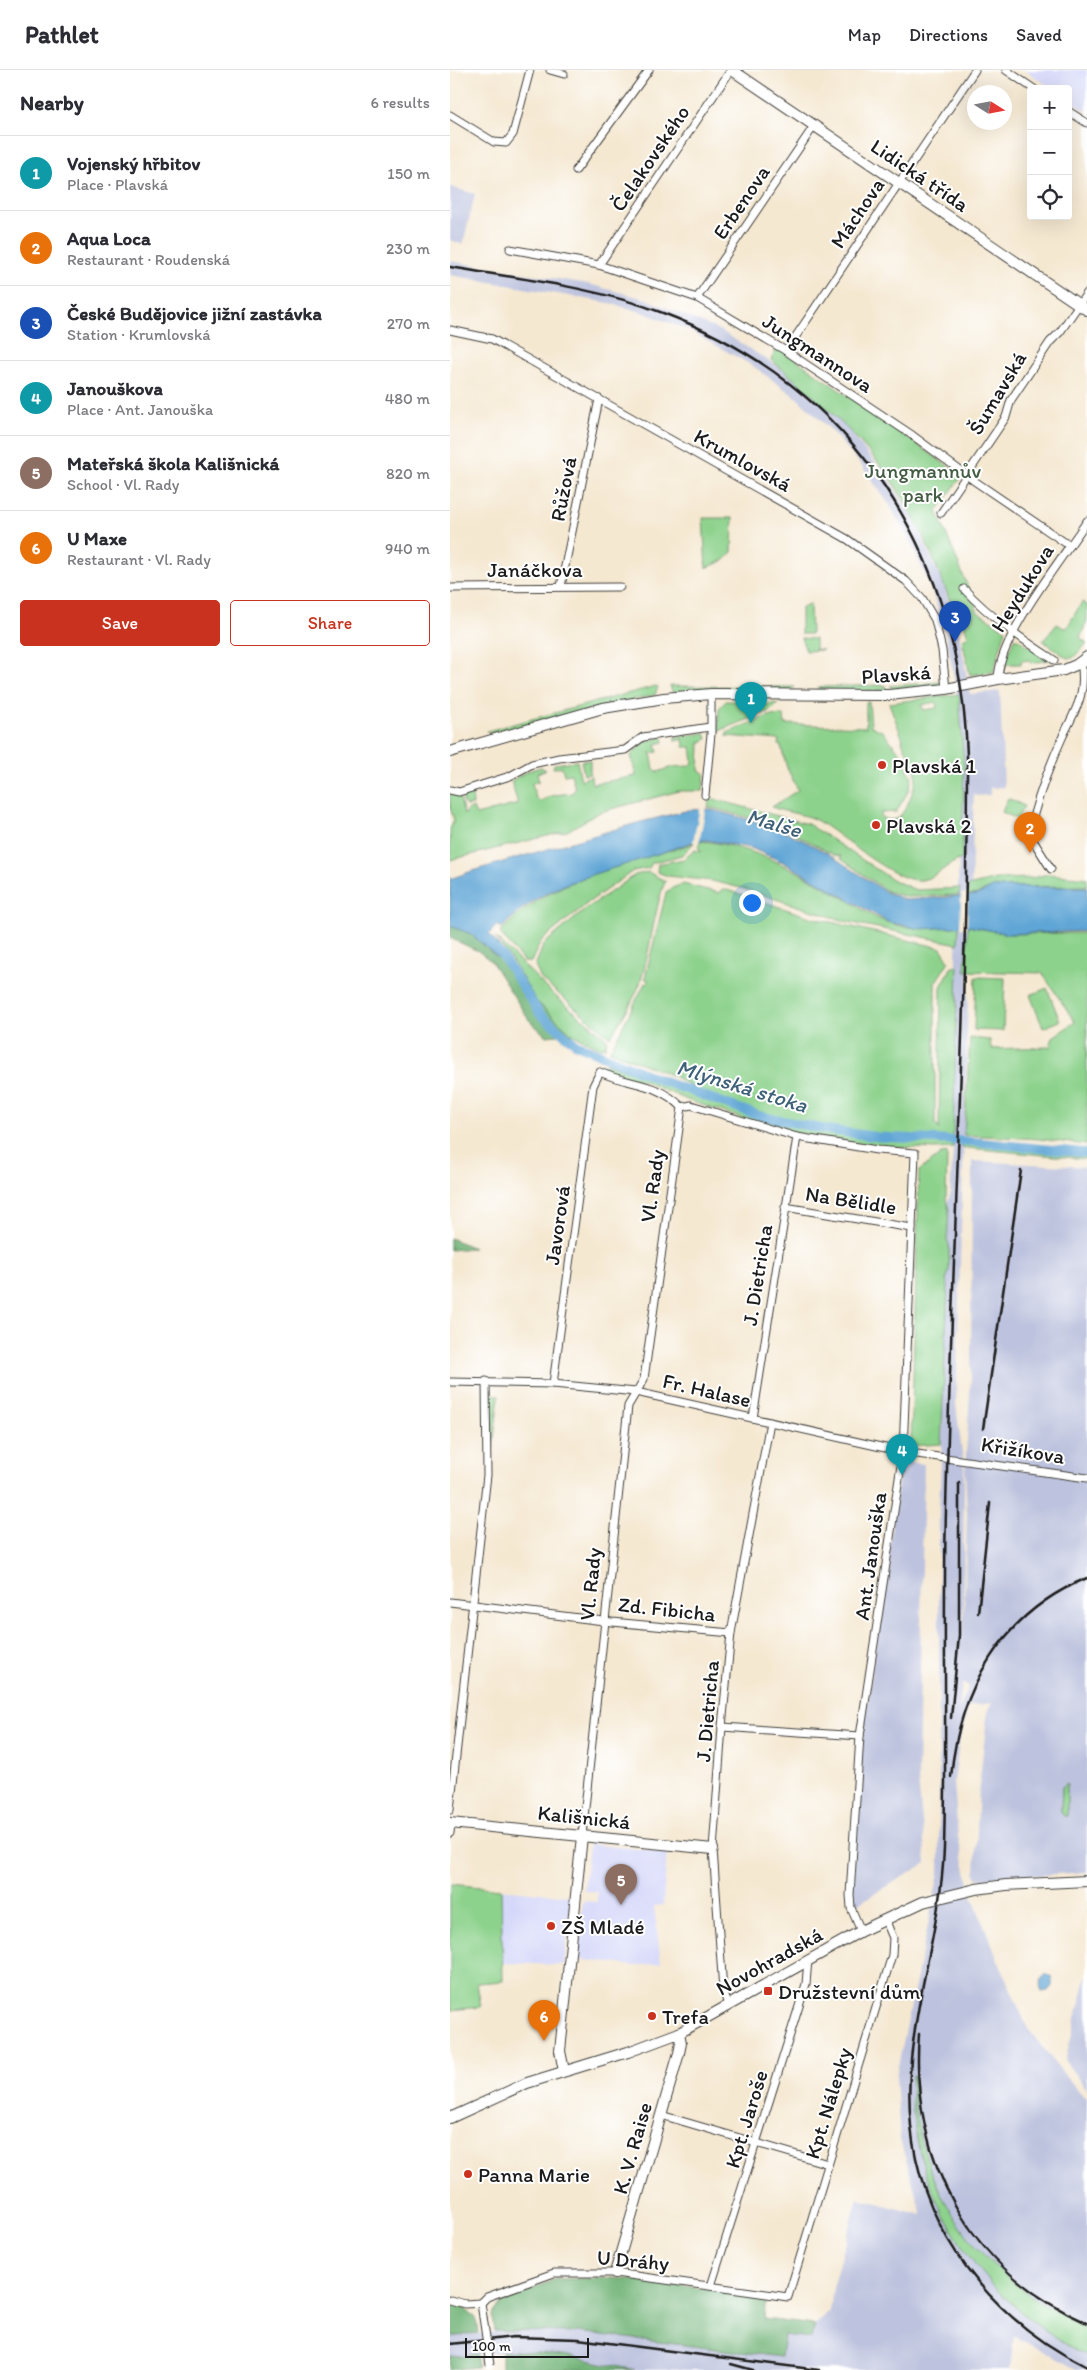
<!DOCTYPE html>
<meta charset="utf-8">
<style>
body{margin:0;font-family:Itim,sans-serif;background:#f2f2f3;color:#2b2b33}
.controls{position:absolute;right:15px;top:15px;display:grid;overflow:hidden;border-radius:5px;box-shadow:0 5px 20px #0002}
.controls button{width:45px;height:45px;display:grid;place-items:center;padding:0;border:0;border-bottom:1px solid #e1e1e2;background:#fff;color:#2b2b33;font:25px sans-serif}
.compass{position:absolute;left:517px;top:15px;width:45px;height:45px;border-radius:50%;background:#fff;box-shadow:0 5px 20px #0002;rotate:101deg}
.scale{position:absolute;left:15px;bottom:12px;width:124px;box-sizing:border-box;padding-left:5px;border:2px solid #1c1c1c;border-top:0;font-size:14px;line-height:18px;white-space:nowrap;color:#1c1c1c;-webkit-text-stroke:4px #fff;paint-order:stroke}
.you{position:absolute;left:301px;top:832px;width:18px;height:18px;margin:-12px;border:4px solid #fff;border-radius:50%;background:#1a73e8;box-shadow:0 0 0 8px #1a73e833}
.badge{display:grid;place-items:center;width:32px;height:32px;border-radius:50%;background:#c8321e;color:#fff;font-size:16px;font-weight:700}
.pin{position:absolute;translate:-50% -41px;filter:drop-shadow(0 1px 2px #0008)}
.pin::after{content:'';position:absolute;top:26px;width:18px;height:15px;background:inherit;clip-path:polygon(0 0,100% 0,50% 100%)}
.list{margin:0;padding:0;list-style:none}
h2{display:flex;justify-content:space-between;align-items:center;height:65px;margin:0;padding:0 20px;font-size:21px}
h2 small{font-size:16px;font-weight:400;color:#7c7c81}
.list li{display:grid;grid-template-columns:32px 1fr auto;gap:15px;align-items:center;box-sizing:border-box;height:75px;padding:0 20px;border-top:1px solid #e1e1e2}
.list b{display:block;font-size:19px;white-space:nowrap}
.list p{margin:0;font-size:16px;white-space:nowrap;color:#7c7c81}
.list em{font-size:16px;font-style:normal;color:#7c7c81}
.actions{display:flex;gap:10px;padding:15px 20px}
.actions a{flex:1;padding:11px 0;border:1px solid #c8321e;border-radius:5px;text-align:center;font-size:18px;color:#c8321e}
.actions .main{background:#c8321e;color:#fff}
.icon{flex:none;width:28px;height:28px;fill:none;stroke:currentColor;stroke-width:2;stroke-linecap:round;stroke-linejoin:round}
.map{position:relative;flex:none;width:637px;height:2300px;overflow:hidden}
header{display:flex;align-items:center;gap:30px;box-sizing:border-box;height:70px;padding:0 25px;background:#fff;border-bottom:1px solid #e1e1e2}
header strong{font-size:24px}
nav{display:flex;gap:28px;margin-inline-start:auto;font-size:18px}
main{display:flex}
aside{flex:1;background:#fff}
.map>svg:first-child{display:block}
.built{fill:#d5d8f9}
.industrial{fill:#bdc3de;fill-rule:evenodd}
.green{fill:#8dd28c;stroke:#547754;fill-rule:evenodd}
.forest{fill:#72b478;stroke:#47684a}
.water{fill:#5fa5d5;stroke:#3e6078}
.pier{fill:#f5e8d1}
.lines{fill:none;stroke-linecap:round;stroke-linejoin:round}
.canal{stroke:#5fa5d5;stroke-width:9}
.street-casing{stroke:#3d3b37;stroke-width:9}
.secondary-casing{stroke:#3d3b37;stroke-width:12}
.street{stroke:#fff;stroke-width:7}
.secondary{stroke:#fff;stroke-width:10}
.rail{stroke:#1c1c1c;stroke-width:2.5}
.street-bridge-casing{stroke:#3d3b37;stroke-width:9;stroke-linecap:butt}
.street-bridge{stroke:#fff;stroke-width:7}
.poi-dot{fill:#c8321e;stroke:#fff;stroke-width:2}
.labels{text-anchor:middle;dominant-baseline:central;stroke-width:4;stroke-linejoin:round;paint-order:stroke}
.street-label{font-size:21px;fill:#1c1c1c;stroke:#fff}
.park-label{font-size:21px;fill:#445c43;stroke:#fff}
.poi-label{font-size:21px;fill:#1c1c1c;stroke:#fff;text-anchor:start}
.water-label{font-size:22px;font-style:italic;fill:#3e6078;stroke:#fff}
</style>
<header>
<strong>Pathlet</strong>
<nav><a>Map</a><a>Directions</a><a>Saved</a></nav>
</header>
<main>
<aside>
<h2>Nearby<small>6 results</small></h2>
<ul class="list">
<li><span class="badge" style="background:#0f9aa8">1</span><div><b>Vojenský hřbitov</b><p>Place · Plavská</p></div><em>150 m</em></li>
<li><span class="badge" style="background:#e8710a">2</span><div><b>Aqua Loca</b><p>Restaurant · Roudenská</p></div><em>230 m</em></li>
<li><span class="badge" style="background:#1a4fb4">3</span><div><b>České Budějovice jižní zastávka</b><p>Station · Krumlovská</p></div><em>270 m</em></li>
<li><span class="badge" style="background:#0f9aa8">4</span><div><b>Janouškova</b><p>Place · Ant. Janouška</p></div><em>480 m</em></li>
<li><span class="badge" style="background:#8d6e63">5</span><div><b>Mateřská škola Kališnická</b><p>School · Vl. Rady</p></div><em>820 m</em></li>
<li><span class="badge" style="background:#e8710a">6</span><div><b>U Maxe</b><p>Restaurant · Vl. Rady</p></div><em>940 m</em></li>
</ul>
<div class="actions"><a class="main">Save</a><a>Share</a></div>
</aside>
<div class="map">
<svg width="637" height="2300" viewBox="0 0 637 2300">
<rect width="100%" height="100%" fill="#fff"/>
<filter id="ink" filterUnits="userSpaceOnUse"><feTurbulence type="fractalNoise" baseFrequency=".02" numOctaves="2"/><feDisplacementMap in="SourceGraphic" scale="10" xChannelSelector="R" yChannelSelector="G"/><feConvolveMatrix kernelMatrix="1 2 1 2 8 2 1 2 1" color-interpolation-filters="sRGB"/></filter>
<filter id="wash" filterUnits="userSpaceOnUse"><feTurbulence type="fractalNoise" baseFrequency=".0096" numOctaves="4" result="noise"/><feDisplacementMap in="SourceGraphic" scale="20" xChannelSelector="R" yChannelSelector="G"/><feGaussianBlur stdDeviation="1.12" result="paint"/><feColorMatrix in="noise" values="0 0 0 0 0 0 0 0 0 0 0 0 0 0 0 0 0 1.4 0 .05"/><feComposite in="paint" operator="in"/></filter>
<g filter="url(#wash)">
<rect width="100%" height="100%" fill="#f5e8d1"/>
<g class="built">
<path d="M575 0H637V41L618 29V19H603Z"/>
<path d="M139 1774 217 1782 213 1835 204 1836 211 1893 185 1896 127 1889 133 1831 146 1832 147 1830V1822L134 1821Z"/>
<path d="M51 1819 119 1826 121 1831 114 1895 52 1893Z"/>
</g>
<g class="industrial">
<path d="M0 117 25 124 13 174 0 170Z"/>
<path d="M0 191 138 214 196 229 271 261 335 301 392 352 436 406 462 446 494 516 509 563 520 624 550 621 554 717 540 718V725L525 726 524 721 506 1334 514 1398 513 1583 517 1443 515 1399 521 1309 522 1091 637 1097V1802L528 1809 525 1804 529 1716 538 1639 542 1633 519 1636 510 1667 504 1712 508 1767 522 1826 550 1895 578 1959 621 2013 637 2029V2300H628L564 2266 560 2300H185L113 2285 63 2281 0 2287V2267L64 2260 128 2262 331 2287 334 2265 361 2268 365 2255 380 2241 383 2218 408 2128 472 2145 450 2069 446 2006 489 1803V1442L498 1216 496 1210 499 1140 496 1136 500 1126 503 1081V988L511 714 510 659 506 617 496 566 482 521 462 475 439 434 411 395 382 361 347 328 303 296 238 260 192 242 159 233 0 205ZM512 1614 519 1616 509 1640Z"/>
<path d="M451 1391 474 1394 468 1709 476 1793 401 1838 405 1725Z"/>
<path d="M637 1905V2020L615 1991Z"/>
</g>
<g class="green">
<path d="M328 277 512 406 487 441 528 542 556 560 543 602 520 605 512 569 518 567 513 550 508 552C489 500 466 442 433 399 401 358 361 323 321 290Z"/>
<path d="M253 448H283L282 482 275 490 256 498Z"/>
<path d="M632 532 637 535V551L630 568 637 573 623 588H617L593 571 607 554 616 559Z"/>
<path d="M360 534 361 564H351V539Z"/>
<path d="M351 568 365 569V579L373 580 356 581Z"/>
<path d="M564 569H568L599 590 581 593 580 590 571 591V594H554Z"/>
<path d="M492 612 489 615 443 620 440 616Z"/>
<path d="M435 615 436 620 368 622V617Z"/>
<path d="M206 616 208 617 205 625 103 648 42 664 37 661Z"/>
<path d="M220 616 345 617 340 621 223 623Z"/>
<path d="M509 624 514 697 512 789C497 793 488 807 472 810 445 814 391 764 366 750 352 743 336 743 322 737L348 720 337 698 331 676 328 675 329 670 276 666 277 663 318 646 334 645 335 654 416 657V632H419L421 656 432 661 451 684 462 707 459 720 446 742 431 743V747C436 749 440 751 446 749 456 744 467 714 466 704 464 692 456 682 452 671L453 670 439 633ZM486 632 487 638 474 640 471 635Z"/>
<path d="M276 631 313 632V635L327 633V635L318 642 268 661 269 638Z"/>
<path d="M255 663 257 669 250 673 249 701 255 703 253 721H229L150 742 117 761 0 790V759L4 750 0 737V724L9 725 14 745 17 740 23 738 26 745 68 734 61 711 78 701 91 697 96 700 87 703 89 711 82 713 86 728 90 731 104 725 122 723 125 719 121 704 114 705 112 697 103 698 104 694 127 691 131 710 141 706 142 714 186 706 181 685 196 671 213 667 214 672 206 674 208 682 201 683 204 699 208 702 222 697 240 696 243 692 241 677H234L233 669 225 671V667Z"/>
<path d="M140 690V704L134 705 131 691Z"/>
<path d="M22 722 23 735 16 736 13 733V725Z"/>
<path d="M260 728 358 754 443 810 466 820 510 818 509 825 456 827 437 821 391 789V786L384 785 328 755 258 737Z"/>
<path d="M558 728 574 736 567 749 552 742Z"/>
<path d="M250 771C303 775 349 802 394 828 408 836 422 847 437 852 460 861 484 858 509 856L508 874 398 852 291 818 262 811 218 806 207 802 208 794 234 789 245 780 251 782 248 777Z"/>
<path d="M244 773 232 785 202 793 199 798 183 801 139 832 91 871 81 892H74L50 863C95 808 179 794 244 773Z"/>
<path d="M198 802 215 811C203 844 201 880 190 913 183 932 171 950 160 967L91 909 85 896 94 874 136 839 185 805Z"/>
<path d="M598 804 637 808V816L543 817 527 824 518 825V816L546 809 582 808Z"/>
<path d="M233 814 270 823 272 819 284 822 360 847 491 878 499 891 485 913V1054L489 1059 491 917 501 898 508 895 503 1067 421 1065 355 1054 316 1044 249 1021 224 1006 160 981 195 913 197 914 198 910 195 908 216 823 222 818Z"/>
<path d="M518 856 559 864 637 863V1075L589 1069 514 1065 520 968 540 970 541 979 600 977 603 967 625 952 592 903 515 901Z"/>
<path d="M45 867 104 925 155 967 157 971 155 977 150 978 122 964 87 932 61 889Z"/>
<path d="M526 907 555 908 553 961 524 960Z"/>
<path d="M597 918 610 951 593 958 580 925Z"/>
<path d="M156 993 311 1048 340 1055 436 1069 503 1074V1078L484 1079 426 1076 348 1064 291 1048 237 1030 194 1011 156 1003 153 1000Z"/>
<path d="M512 1073 625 1083 637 1085V1089L517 1078 512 1077Z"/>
<path d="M497 1083 496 1129 499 1140 497 1170 499 1175V1201L496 1210 498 1216 491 1374 461 1376 469 1101 491 1084Z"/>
<path d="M42 1324 49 1325 43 1378Z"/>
<path d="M617 1713V1746H614L611 1741 612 1717Z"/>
<path d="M0 1814 51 1819 53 1911 27 1913 31 1937 0 1940Z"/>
<path d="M464 2006C465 2021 464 2037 467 2052 488 2154 548 2214 637 2259V2286C534 2234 457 2125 462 2007Z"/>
</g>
<g class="forest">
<path d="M0 856 21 864 48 888 51 884 73 910 87 932 122 964 96 966 79 950 41 891 28 881 0 868Z"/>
<path d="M0 1168 24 1178 0 1180Z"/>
<path d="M162 2208 201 2211 316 2228 314 2249 365 2255 361 2268 334 2265 331 2287 128 2262 44 2261 42 2246 52 2231 106 2209Z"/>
<path d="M0 2235 14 2238 26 2248 28 2263 0 2267Z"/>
<path d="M63 2281 113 2285 185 2300 52 2299V2282Z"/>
<path d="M27 2284 28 2297 0 2300V2287Z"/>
</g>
<g class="water">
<path d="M258 739 327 757 377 783 436 822 456 830 527 825 543 817H637V861L559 864 518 856 471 859 438 852 333 792 301 778 256 770 243 772C221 779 199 787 177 794 131 808 85 820 52 858L47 855 39 864 53 881 49 888 21 864 0 856V809L22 801 187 753 239 740Z"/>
<path d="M595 1904 602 1907V1916L598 1921 592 1922C589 1914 590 1910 595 1904Z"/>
</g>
<g class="pier">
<path d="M256 736 249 773 243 772 250 737Z"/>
<path d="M518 823 517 858H510L511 824Z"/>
</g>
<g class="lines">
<path class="canal" d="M42 876 51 884 90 944 126 974 210 1010 310 1046 378 1060 429 1067 515 1071 637 1083"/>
</g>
</g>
<g filter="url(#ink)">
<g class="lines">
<defs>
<g id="street">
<path d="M100 0 114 4"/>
<path d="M556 0 584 19"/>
<path d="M618 41 637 53"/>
<path d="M0 45 44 72 56 73 63 64 80 0"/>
<path d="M126 100 199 0"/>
<path d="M60 179 149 195 247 228 336 281 462 365 523 410 620 476"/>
<path d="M149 195 281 0"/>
<path d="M247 228 364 56"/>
<path d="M0 260 42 269 397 469 456 511 472 528 485 550 492 580 496 619"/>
<path d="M336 281 525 0"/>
<path d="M491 443 556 347 561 330 600 272 610 262 637 223"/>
<path d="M111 516 149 329"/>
<path d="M0 518 170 517"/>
<path d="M514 519C540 547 572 569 604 590"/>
<path d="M548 609C549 566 612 489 637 451"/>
<path d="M0 720 9 722 60 706 82 694 109 688 175 680 193 667 260 657"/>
<path d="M255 725 261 664V624"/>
<path d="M601 799 579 764C586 731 598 699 612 668 625 640 637 626 631 592L637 593"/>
<path d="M232 1037 241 1035 347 1067 427 1080 465 1083 453 1382 410 1666 400 1825 401 1838 411 1861"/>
<path d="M335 1137 462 1158"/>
<path d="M0 1312 103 1314 186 1322 453 1382 637 1408"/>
<path d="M103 1314 143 1016 150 1002C180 1016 205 1011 232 1037"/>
<path d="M303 1348 347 1067"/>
<path d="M0 1532 162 1552 281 1563"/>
<path d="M272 1657 410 1666"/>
<path d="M0 1740 37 1405 36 1311"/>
<path d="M0 1763 1 1753"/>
<path d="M132 1766 178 1336 194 1309 232 1037"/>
<path d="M278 1935 273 1920 263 1779 272 1657 281 1563 320 1352"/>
<path d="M211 2045 378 2094"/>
<path d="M261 2216 356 1914 358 1890"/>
<path d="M0 2230 15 2234 31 2233"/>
<path d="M31 2233 37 2227 104 2203H165L338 2227 442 1885 443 1868 435 1849"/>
<path d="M31 2233 33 2247"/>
</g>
<g id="secondary">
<path d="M282 0 637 240"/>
<path d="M0 682 153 638 214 628 261 624 439 625 496 619 548 609 614 600 626 595 637 587"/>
<path d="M0 1753 263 1779"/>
<path d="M114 2001 110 1981 132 1766"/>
<path d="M0 2048 77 2013 178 1982 229 1963 411 1861 473 1832 526 1819 556 1815 637 1811"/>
<path d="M165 2203 229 1983 231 1973 229 1963"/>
</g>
</defs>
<use href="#street" class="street-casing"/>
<use href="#secondary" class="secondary-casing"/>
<use href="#street" class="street"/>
<use href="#secondary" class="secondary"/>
<g class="rail">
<path d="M0 197C71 209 146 217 213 243 405 315 511 486 517 686 517 937 502 1188 496 1439 493 1552 497 1665 494 1778 490 1886 442 1977 466 2088 486 2179 553 2256 637 2297"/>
<path d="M533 1359 571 1100"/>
<path d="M528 1543 540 1433"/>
<path d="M501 1648 509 1565V1413"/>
<path d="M501 1707C509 1619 552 1543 637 1508"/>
<path d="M469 1964C459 2089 521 2202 637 2253"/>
<path d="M0 2274 64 2267 128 2269 369 2300"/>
<path d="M281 2294 303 2300"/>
</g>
<defs>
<path id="street-bridge" d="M33 2247 40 2295"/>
</defs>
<use href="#street-bridge" class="street-bridge-casing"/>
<use href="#street-bridge" class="street-bridge"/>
</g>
</g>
<g class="poi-dot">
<circle cx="432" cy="695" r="5"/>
<circle cx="426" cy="755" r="5"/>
<circle cx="101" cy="1856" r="5"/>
<rect x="313" y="1916" width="10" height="10" rx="2.5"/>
<circle cx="202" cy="1946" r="5"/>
<circle cx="18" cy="2104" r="5"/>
</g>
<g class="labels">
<g class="street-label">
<text transform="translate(200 88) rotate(-56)">Čelakovského</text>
<text transform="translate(470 105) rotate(34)">Lidická třída</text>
<text transform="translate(291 132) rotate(-56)">Erbenova</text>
<text transform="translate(407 143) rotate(-56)">Máchova</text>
<text transform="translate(368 283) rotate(33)">Jungmannova</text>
<text transform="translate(547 323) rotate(-59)">Šumavská</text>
<text transform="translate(293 390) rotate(29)">Krumlovská</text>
<text transform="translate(113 419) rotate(-79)">Růžová</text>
<text x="85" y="499">Janáčkova</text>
<text transform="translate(572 518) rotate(-58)">Heydukova</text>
<text transform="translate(446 604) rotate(-4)">Plavská</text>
<text transform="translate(202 1116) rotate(-82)">Vl. Rady</text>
<text transform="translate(401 1130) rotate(9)">Na Bělidle</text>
<text transform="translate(107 1155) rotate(-82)">Javorová</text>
<text transform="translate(307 1205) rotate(-81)">J. Dietricha</text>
<text transform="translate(257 1320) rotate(13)">Fr. Halase</text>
<text transform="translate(573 1380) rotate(9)">Křižíkova</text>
<text transform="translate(420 1486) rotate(-82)">Ant. Janouška</text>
<text transform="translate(140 1514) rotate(-84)">Vl. Rady</text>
<text transform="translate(217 1539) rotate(6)">Zd. Fibicha</text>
<text transform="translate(257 1641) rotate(-85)">J. Dietricha</text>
<text transform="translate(134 1747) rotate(6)">Kališnická</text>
<text transform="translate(319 1891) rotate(-29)">Novohradská</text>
<text transform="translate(378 2033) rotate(-73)">Kpt. Nálepky</text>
<text transform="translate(296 2049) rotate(-73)">Kpt. Jaroše</text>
<text transform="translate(182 2078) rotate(-74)">K. V. Raise</text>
<text transform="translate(183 2190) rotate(5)">U Dráhy</text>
</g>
<g class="park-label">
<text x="473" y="400">Jungmannův<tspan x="473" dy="24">park</tspan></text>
</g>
<g class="poi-label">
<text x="442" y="695">Plavská 1</text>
<text x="436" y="755">Plavská 2</text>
<text x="111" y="1856">ZŠ Mladé</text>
<text x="328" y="1921">Družstevní dům</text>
<text x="212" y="1946">Trefa</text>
<text x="28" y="2104">Panna Marie</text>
</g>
<g class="water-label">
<text transform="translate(324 753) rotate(16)">Malše</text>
<text transform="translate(292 1016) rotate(17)">Mlýnská stoka</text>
</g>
</g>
</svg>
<div class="controls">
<button>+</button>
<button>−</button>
<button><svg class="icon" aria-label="locate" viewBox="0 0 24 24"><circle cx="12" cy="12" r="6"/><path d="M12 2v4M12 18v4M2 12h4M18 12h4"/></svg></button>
</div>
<svg class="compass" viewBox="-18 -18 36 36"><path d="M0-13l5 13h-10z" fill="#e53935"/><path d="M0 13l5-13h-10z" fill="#7c7c81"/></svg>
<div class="scale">100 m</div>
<div class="you"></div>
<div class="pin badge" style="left:301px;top:653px;background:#0f9aa8">1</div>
<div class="pin badge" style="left:580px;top:783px;background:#e8710a">2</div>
<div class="pin badge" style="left:505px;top:572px;background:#1a4fb4">3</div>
<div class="pin badge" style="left:452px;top:1405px;background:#0f9aa8">4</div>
<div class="pin badge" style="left:171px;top:1835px;background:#8d6e63">5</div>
<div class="pin badge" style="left:94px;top:1971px;background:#e8710a">6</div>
</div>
</main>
